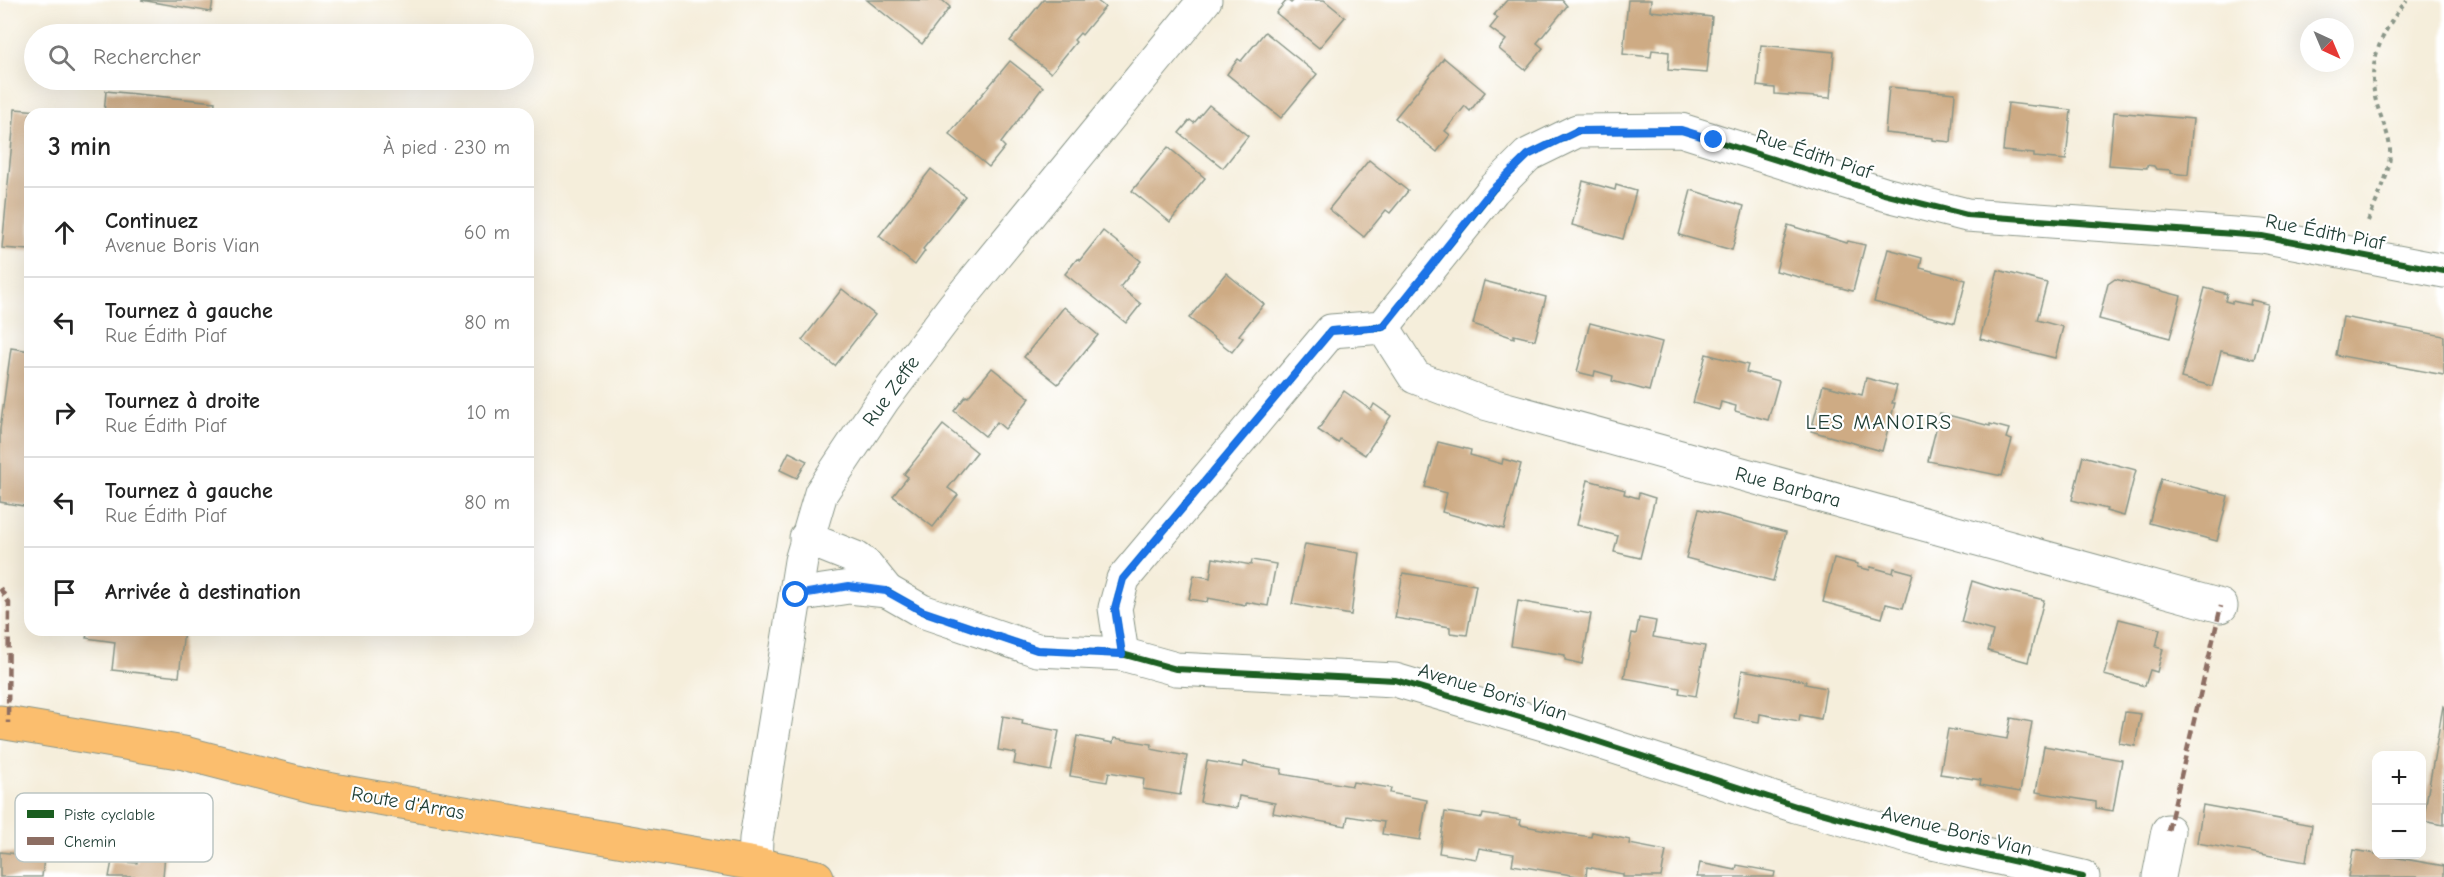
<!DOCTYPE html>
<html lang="fr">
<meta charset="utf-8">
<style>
body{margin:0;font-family:"Comic Neue",sans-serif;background:#f6f6f6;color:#222}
.controls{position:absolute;right:18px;bottom:18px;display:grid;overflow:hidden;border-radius:12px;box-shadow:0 6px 24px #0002}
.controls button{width:54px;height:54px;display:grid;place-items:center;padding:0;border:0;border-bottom:2px solid #e0e0e0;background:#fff;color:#222;font:30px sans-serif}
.compass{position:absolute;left:2300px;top:18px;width:54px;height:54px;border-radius:50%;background:#fff;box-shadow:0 6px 24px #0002;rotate:136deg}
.stop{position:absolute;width:18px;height:18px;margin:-14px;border:4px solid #1a73e8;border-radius:50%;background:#fff}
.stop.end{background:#1a73e8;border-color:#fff;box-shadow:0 2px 6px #0008}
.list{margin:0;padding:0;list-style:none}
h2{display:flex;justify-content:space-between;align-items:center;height:78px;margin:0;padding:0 24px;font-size:26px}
h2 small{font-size:20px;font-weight:400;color:#767676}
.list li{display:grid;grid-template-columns:39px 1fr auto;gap:18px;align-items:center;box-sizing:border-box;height:90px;padding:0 24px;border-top:2px solid #e0e0e0}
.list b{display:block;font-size:22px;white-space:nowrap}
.list p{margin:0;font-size:20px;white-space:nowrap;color:#767676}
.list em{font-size:20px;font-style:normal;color:#767676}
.icon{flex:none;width:33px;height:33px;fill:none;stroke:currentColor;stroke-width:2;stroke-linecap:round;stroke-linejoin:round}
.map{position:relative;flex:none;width:2444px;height:877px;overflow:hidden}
.search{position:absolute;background:#fff;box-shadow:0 6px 24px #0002;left:24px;top:24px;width:510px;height:66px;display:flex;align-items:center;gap:15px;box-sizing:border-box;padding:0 21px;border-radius:33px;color:#767676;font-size:22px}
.panel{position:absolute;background:#fff;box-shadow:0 6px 24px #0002;left:24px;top:108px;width:510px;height:528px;border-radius:18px}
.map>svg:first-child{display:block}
.building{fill:#ceab84}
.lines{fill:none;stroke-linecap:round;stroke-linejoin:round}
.minor-casing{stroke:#8a9688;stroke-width:35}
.major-casing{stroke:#8a9688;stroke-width:35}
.path{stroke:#8a9688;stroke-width:4;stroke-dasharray:4.5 4.5;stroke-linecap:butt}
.minor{stroke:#fff;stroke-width:33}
.major{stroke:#fbbe6e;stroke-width:33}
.quiet{stroke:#8d6e63;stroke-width:4.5;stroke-dasharray:9 4.5;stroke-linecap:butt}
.cycleway-casing{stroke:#fff;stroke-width:10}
.cycleway{stroke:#1b5e20;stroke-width:6}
.route{stroke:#1a73e8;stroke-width:8}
.labels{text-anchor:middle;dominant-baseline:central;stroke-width:4.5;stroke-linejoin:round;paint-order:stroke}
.street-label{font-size:20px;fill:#1f3d34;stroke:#fff}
.neighbourhood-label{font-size:21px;letter-spacing:1.5px;fill:#1f3d34;stroke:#fff}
.key{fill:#fff;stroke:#bcc5c2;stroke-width:1.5}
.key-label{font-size:16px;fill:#1f3d34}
</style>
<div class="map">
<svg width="2444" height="877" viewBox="0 0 2444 877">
<rect width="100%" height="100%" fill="#fff"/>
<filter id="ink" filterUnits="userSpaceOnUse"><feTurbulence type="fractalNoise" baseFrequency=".0167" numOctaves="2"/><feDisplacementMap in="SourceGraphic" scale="12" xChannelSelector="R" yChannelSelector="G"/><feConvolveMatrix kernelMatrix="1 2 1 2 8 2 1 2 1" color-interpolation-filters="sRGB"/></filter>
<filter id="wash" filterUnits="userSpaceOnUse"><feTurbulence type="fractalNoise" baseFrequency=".008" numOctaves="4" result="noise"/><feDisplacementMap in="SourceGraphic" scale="24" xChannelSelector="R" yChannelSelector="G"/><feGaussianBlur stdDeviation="1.35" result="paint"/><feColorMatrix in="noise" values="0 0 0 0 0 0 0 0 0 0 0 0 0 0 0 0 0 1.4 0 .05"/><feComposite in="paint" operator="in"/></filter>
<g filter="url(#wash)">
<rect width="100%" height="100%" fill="#f5eedb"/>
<g id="blocks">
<g class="building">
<path d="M141 0H213L211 12Z"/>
<path d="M867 0H942L950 7 922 44Z"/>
<path d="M1043 0H1096L1105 7 1082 35 1080 33 1074 40 1076 42 1051 73 1010 41Z"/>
<path d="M1287 0 1291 3 1294 0H1324L1345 17 1319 48 1276 13Z"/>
<path d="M1507 0H1562L1567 6 1537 43 1543 48 1525 70 1499 49 1506 40 1490 28 1498 18 1494 15Z"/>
<path d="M1628 0H1651L1650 11 1712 17 1707 73 1668 70 1669 52 1652 50 1651 57 1623 54Z"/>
<path d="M1265 32 1317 74 1281 118 1227 74 1238 59 1241 61Z"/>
<path d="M1761 45 1834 52 1830 98 1775 94V88L1757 86Z"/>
<path d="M1444 58 1485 92 1470 111 1465 106 1445 131 1450 135 1437 152 1395 118Z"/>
<path d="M1010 61 1043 87 1001 143 1005 147 989 167 949 134Z"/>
<path d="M1889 87 1955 93 1951 142 1933 140V138L1885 133Z"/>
<path d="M106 91 215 102 214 114H104Z"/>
<path d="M2008 103 2071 110 2066 160 2034 157V154L2003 151Z"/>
<path d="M1209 105 1248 136 1223 168 1179 133 1190 120 1194 123Z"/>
<path d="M15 109 51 112 30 114V250L2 248Z"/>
<path d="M2114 112 2193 119 2188 175 2171 173V170L2156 169 2154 166 2147 165V168L2109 165Z"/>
<path d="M1168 147 1205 178 1170 222 1132 191Z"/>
<path d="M1369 160 1408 191 1390 213 1386 210 1364 237 1329 209Z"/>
<path d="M931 169 965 196 923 249 925 251 915 265 879 236Z"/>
<path d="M1583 181 1615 190 1616 185 1636 191 1623 239 1572 225Z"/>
<path d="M1691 190 1744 206 1732 250 1679 235Z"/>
<path d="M1788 225 1847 243 1848 241 1865 245 1853 291 1776 271Z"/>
<path d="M1103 231 1141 261 1120 287 1141 304 1126 323 1065 274 1077 259 1080 260Z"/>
<path d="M1888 249 1922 258 1920 268 1966 280 1955 323 1874 302Z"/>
<path d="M1998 270 2047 283 2037 320 2063 327 2055 358 1980 339Z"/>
<path d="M1226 273 1264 304 1239 335 1243 338 1232 352 1189 318Z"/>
<path d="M2115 279 2181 296 2170 338 2099 319 2108 284Z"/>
<path d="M1484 281 1546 297 1535 340 1514 335V338L1473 324Z"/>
<path d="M2205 288 2227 294 2225 301 2232 303V301L2250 305 2251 300 2268 304 2254 359 2221 351 2212 386 2181 378Z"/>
<path d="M842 289 875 315 835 366 802 340Z"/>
<path d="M1064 307 1098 335 1058 384 1024 357Z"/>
<path d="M2343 317 2444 336V375L2336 355Z"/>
<path d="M1590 323 1662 342 1649 391 1612 381 1613 376 1595 371 1594 376 1577 372Z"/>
<path d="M11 348 30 351V507L0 502V429Z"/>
<path d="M1706 354 1748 365 1746 372 1779 381 1768 420 1735 411 1736 406 1721 402 1719 410 1693 403Z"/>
<path d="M992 368 1030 398 1005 429 997 422 985 436 954 411 966 396 968 397Z"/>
<path d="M1866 378 1897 386 1892 403H1895L1882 451 1811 431 1823 385 1862 395Z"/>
<path d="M1344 391 1371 410 1374 404 1391 416 1365 455 1340 439 1338 443 1318 430Z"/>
<path d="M1940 413 1990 426V424L2009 429 2006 438 2012 440 2002 476 1928 461Z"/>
<path d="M943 425 977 452 948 488 958 495 933 527 893 496 908 477 904 474Z"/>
<path d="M1438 442 1471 450 1470 455 1502 464 1503 459 1521 464 1504 529 1442 512 1447 493 1425 487Z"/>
<path d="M789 452 807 461 797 478 780 470Z"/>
<path d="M2083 456 2136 470 2124 516 2106 511 2107 509 2072 500Z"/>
<path d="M2161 479 2228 496 2217 541 2149 523Z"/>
<path d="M1588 480 1625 490 1624 494 1638 498 1639 493 1655 498 1640 558 1614 552 1618 536 1577 525Z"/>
<path d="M1699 509 1786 532 1773 581 1686 558Z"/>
<path d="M1305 544 1359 553 1351 615 1292 604Z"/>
<path d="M1213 558 1251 565 1252 560 1276 564 1268 606 1246 602V605L1208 598 1207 602 1189 599 1194 575 1210 578Z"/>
<path d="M1834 558 1858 564 1857 567 1870 570 1871 567 1893 573 1894 568 1913 573 1903 608 1886 604 1882 618 1823 602Z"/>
<path d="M1403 573 1476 585 1467 635 1450 633V627L1395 618Z"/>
<path d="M1972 581 2006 592 2007 591 2044 600 2028 662 1988 651 1993 631 1961 622Z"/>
<path d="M1518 601 1591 614 1582 664 1565 660V655L1511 646Z"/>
<path d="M1639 618 1656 621 1653 637 1705 646 1696 696 1679 693 1680 688 1624 678 1632 633 1636 634Z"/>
<path d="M2119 619 2160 629 2156 647 2163 649 2157 672 2150 670 2145 686 2104 675Z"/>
<path d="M81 630H184L179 677 112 670 115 642 86 638 88 632Z"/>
<path d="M1742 670 1806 681 1805 684 1826 688 1821 719 1800 715 1799 721 1760 714 1759 722 1734 718Z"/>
<path d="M2443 706 2444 707V825L2423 821Z"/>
<path d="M2125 712 2141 714 2135 746 2119 743Z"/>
<path d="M1003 716 1023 720 1022 724 1059 731 1051 771 1014 764 1016 753 998 750Z"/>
<path d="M2011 718 2032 722 2020 792 1980 785 1981 780 1940 774 1948 729 2007 739Z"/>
<path d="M1077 736 1113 743 1114 738 1152 744 1151 749 1187 756 1180 795 1143 789 1144 778 1109 772 1107 782 1070 776Z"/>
<path d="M2044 746 2122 760 2113 811 2096 808V802L2036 792Z"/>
<path d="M1207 761 1243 767 1244 762 1263 766 1282 769 1281 774 1352 786 1353 782 1391 788 1390 793 1427 800 1420 840 1382 834 1384 822 1348 816 1346 826 1273 813 1275 803 1239 796 1237 808 1200 802Z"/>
<path d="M2203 805 2312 825 2306 862 2197 843Z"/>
<path d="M1445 812 1482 818 1483 814 1521 820 1520 825 1556 832 1591 837 1592 832 1630 840 1629 844 1666 851 1661 877H1623V874L1587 867 1586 877H1583L1512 865 1514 854 1479 848 1476 859 1439 853Z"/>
<path d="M2353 850 2444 866V877H2348Z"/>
<path d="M0 852 44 857 42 877H0Z"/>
<path d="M138 852 165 854 163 877H109L112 861 137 863Z"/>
<path d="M1700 863 1736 870 1737 865 1775 872 1774 877H1697Z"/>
</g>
</g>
</g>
<g filter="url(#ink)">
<use href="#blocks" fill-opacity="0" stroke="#8a9688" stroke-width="1.5"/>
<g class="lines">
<defs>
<g id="minor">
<path d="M1383 327 1415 377 1477 401 2221 606"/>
<path d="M887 591 922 611 1037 650 1122 654 1176 669 1395 680 1550 726 1796 806 1923 841 2083 877"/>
<path d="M796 595 849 587 887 591 867 566 856 558 806 538"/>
<path d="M1122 654 1115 608 1123 579 1331 331 1383 327 1493 190 1528 155 1577 131 1681 130 1884 194 1967 215 2262 236 2444 271"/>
<path d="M755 864 756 839 801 561 821 493 883 400 954 306 1205 0"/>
<path d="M2159 877 2168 831"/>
</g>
<path id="major" d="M0 722 184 753 316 787 755 864 817 877"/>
</defs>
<use href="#minor" class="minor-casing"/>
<use href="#major" class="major-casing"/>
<path class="path" d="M2368 221C2376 201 2389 177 2390 155 2391 134 2379 117 2375 97 2367 60 2384 28 2407 0"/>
<use href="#minor" class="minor"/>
<use href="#major" class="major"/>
<g class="quiet">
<path d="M0 588 9 603 8 723"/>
<path d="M2168 831 2221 606"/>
</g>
<defs>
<g id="cycleway">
<path d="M887 591 922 611 1037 650 1122 654 1176 669 1395 680 1550 726 1796 806 1923 841 2083 877"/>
<path d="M1122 654 1115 608 1123 579 1331 331 1383 327 1493 190 1528 155 1577 131 1681 130 1884 194 1967 215 2262 236 2444 271"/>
</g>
</defs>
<use href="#cycleway" class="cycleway-casing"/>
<use href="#cycleway" class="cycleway"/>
</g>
</g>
<g class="lines" filter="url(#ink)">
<path class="route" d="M796 595 849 586 886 591 922 611 1037 650 1122 654 1115 608 1123 579 1331 331 1383 327 1492 190 1528 155 1577 131 1681 130 1714 140"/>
</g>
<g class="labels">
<g class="street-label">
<text transform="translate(1814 154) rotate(18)">Rue Édith Piaf</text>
<text transform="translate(2325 232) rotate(11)">Rue Édith Piaf</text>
<text transform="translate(891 391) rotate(-54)">Rue Zeffe</text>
<text transform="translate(1788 487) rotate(15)">Rue Barbara</text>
<text transform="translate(1493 692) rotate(17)">Avenue Boris Vian</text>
<text transform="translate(408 803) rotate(10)">Route d'Arras</text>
<text transform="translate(1957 831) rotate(14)">Avenue Boris Vian</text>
</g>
<g class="neighbourhood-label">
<text x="1879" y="422">LES MANOIRS</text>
</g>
</g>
<rect x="15" y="793" width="198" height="69" rx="9" class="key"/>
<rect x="27" y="810" width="27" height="8" fill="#1b5e20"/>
<rect x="27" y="837" width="27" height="8" fill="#8d6e63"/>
<g class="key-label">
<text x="64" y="820">Piste cyclable</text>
<text x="64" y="847">Chemin</text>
</g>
</svg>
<div class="controls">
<button>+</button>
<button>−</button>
</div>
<svg class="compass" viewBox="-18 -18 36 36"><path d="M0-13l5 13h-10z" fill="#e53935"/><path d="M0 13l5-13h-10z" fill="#767676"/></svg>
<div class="stop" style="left:796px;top:595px"></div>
<div class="stop end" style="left:1714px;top:140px"></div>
<div class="search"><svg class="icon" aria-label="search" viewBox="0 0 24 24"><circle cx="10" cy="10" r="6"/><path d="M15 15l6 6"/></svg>Rechercher</div>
<section class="panel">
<h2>3 min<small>À pied · 230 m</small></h2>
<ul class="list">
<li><svg class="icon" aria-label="ahead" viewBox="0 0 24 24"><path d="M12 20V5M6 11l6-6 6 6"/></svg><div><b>Continuez</b><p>Avenue Boris Vian</p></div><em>60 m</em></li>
<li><svg class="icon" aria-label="left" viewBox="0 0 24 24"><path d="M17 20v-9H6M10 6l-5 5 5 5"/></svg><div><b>Tournez à gauche</b><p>Rue Édith Piaf</p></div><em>80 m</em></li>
<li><svg class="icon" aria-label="right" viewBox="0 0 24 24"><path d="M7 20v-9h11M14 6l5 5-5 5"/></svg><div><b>Tournez à droite</b><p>Rue Édith Piaf</p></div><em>10 m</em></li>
<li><svg class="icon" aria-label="left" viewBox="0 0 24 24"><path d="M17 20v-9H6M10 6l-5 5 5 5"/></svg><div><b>Tournez à gauche</b><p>Rue Édith Piaf</p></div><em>80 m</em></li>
<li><svg class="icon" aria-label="arrive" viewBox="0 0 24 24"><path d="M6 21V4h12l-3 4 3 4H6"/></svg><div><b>Arrivée à destination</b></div></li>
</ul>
</section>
</div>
